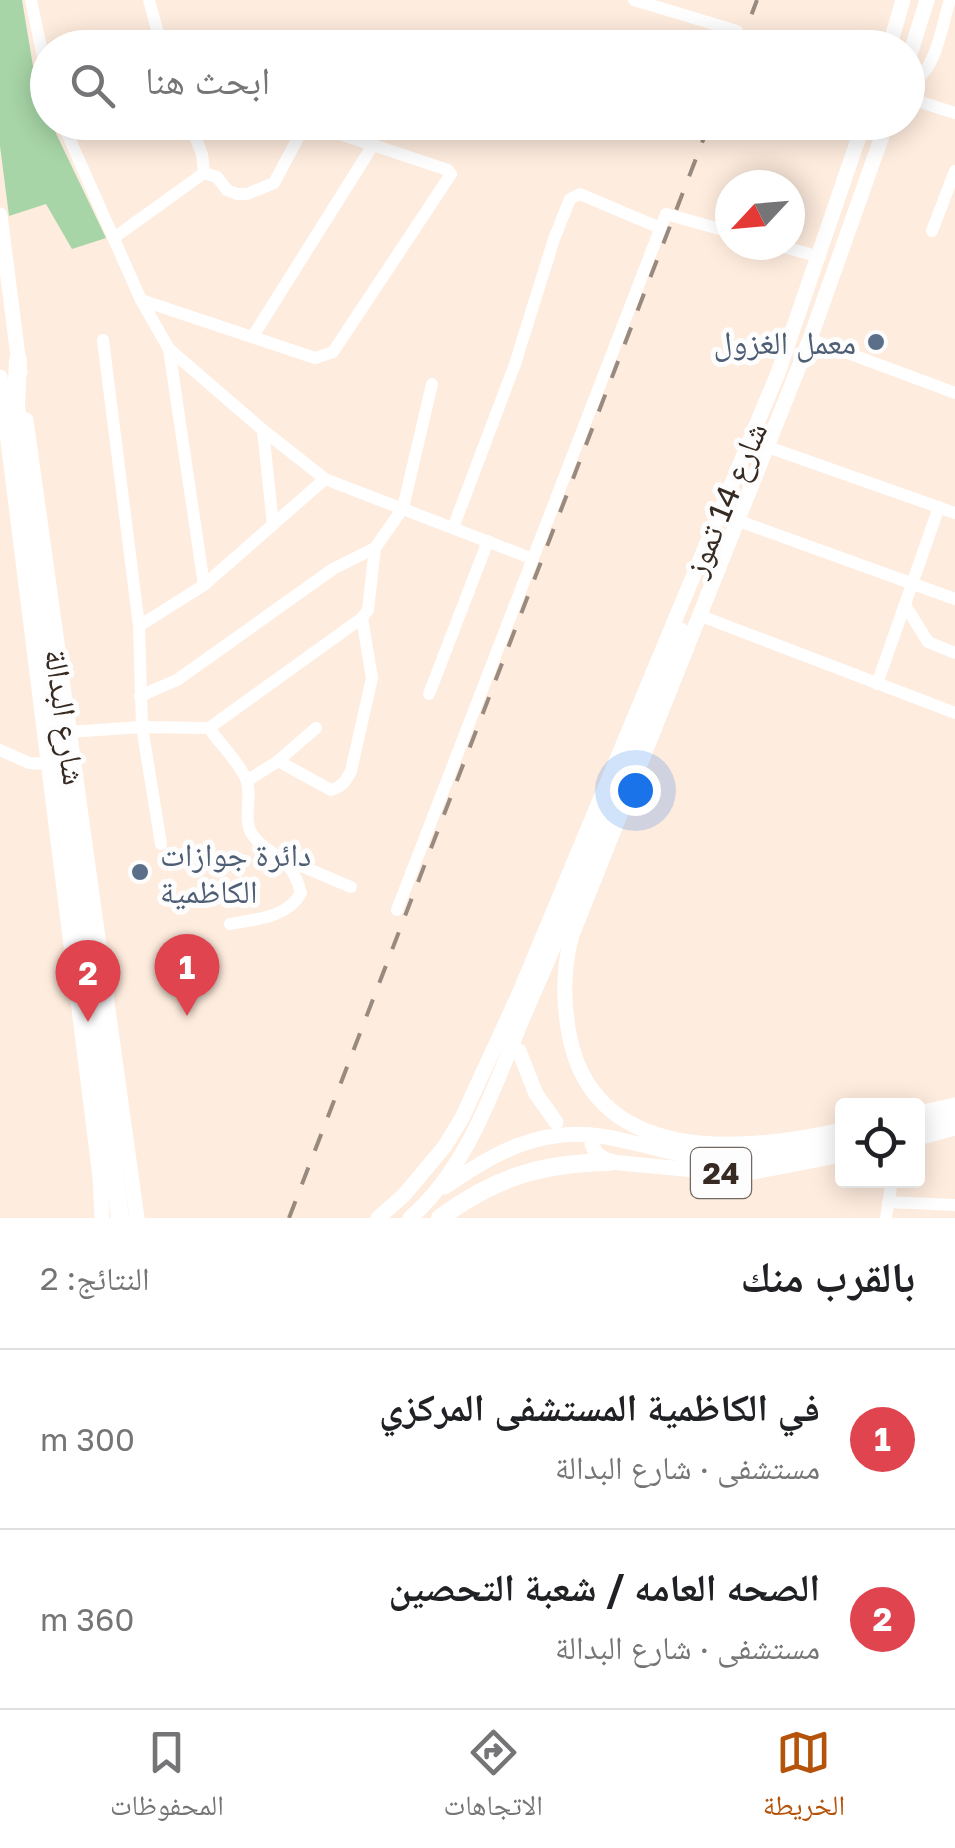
<!DOCTYPE html>
<html lang="ar">
<meta charset="utf-8">
<style>
body{margin:0;font-family:"Golos Text","Noto Naskh Arabic",sans-serif;background:#f2f2f2;color:#202124;direction:rtl}
.controls{position:absolute;right:30px;bottom:30px;display:grid;overflow:hidden;border-radius:10px;box-shadow:0 5px 25px #0003}
.controls button{width:90px;height:90px;display:grid;place-items:center;padding:0;border:0;border-bottom:2px solid #e0e0e0;background:#fff;color:#202124;font:50px sans-serif}
.compass{position:absolute;left:715px;top:170px;width:90px;height:90px;border-radius:50%;background:#fff;box-shadow:0 5px 25px #0003;rotate:244deg}
.you{position:absolute;left:635px;top:790px;width:35px;height:35px;margin:-25px;border:8px solid #fff;border-radius:50%;background:#1a73e8;box-shadow:0 0 0 15px #1a73e833}
.badge{display:grid;place-items:center;width:65px;height:65px;border-radius:50%;background:#b45309;color:#fff;font-size:32px;font-weight:700}
.pin{position:absolute;translate:-50% -82px;filter:drop-shadow(0 2px 5px #0008)}
.pin::after{content:'';position:absolute;top:52px;width:35px;height:30px;background:inherit;clip-path:polygon(0 0,100% 0,50% 100%)}
.list{margin:0;padding:0;list-style:none}
h2{display:flex;justify-content:space-between;align-items:center;height:130px;margin:0;padding:0 40px;font-size:42px}
h2 small{font-size:32px;font-weight:400;color:#757577}
.list li{display:grid;grid-template-columns:65px 1fr auto;gap:30px;align-items:center;box-sizing:border-box;height:180px;padding:0 40px;border-top:2px solid #e0e0e0}
.list b{display:block;font-size:38px;white-space:nowrap}
.list p{margin:0;font-size:32px;white-space:nowrap;color:#757577}
.list em{font-size:32px;font-style:normal;color:#757577}
.icon{flex:none;width:55px;height:55px;fill:none;stroke:currentColor;stroke-width:2;stroke-linecap:round;stroke-linejoin:round}
.map{position:relative;flex:none;width:955px;height:1218px;overflow:hidden;direction:ltr}
.search{position:absolute;background:#fff;box-shadow:0 5px 25px #0003;left:30px;right:30px;top:30px;height:110px;display:flex;align-items:center;gap:25px;box-sizing:border-box;padding:0 35px;border-radius:55px;color:#757577;font-size:38px}
.sheet{height:490px;background:#fff}
nav{display:flex;justify-content:space-around;align-items:center;box-sizing:border-box;height:140px;border-top:2px solid #e0e0e0;background:#fff;font-size:28px;color:#757577}
nav a{display:grid;justify-items:center;gap:5px}
nav .on{color:#b45309}
.map>svg:first-child{display:block}
.green{fill:#a7d5a7}
.lines{fill:none;stroke-linecap:round;stroke-linejoin:round}
.minor{stroke:#fff;stroke-width:12}
.major{stroke:#fff;stroke-width:15}
.highway{stroke:#fff;stroke-width:18}
.rail{stroke:#998a7f;stroke-width:4;stroke-dasharray:18 18;stroke-linecap:butt}
.service-dot{fill:#5c6f8a;stroke:#fdfdfd;stroke-width:4}
.labels{text-anchor:middle;dominant-baseline:central;stroke-width:10;stroke-linejoin:round;paint-order:stroke}
.shield{fill:#fdfdfd;stroke:#726964;stroke-width:2.5}
.shield-label{font-size:30px;font-weight:bold;fill:#362a22}
.service-label{font-size:32px;fill:#4e5e75;stroke:#fdfdfd;text-anchor:end}
.street-label{font-size:32px;fill:#362a22;stroke:#fdfdfd}
</style>
<div class="map">
<svg width="955" height="1218" viewBox="0 0 955 1218">
<rect width="100%" height="100%" fill="#feecde"/>
<path class="green" d="M0 0H22L34 72 47 111 48 122 51 123 106 238 72 249 46 204 9 216 0 146Z"/>
<g class="lines">
<g class="minor">
<path d="M31 0 48 81"/>
<path d="M149 0 162 48"/>
<path d="M634 0 737 31"/>
<path d="M908 84C937 73 941 27 950 0"/>
<path d="M908 98 955 113"/>
<path d="M62 122 141 300 169 349 263 430 325 479 533 559"/>
<path d="M189 122 202 154 204 173"/>
<path d="M932 231 955 171"/>
<path d="M115 237 204 173 217 177 227 190 237 194H247L274 183 306 123"/>
<path d="M777 245 820 257"/>
<path d="M141 300 315 358 333 352 451 174 448 170 304 122"/>
<path d="M253 336 373 145"/>
<path d="M810 339 955 393"/>
<path d="M103 340 139 626 142 727 161 844"/>
<path d="M169 349 204 585"/>
<path d="M263 430 273 525"/>
<path d="M768 447 955 513"/>
<path d="M739 521 955 599"/>
<path d="M453 528 515 364 554 239 570 199 580 194 660 228"/>
<path d="M905 605 928 642 955 653"/>
<path d="M701 616 955 713"/>
<path d="M139 626 204 585 325 479"/>
<path d="M877 684 939 507"/>
<path d="M429 694 488 541"/>
<path d="M140 696 177 680 333 569 375 548 403 508 432 384"/>
<path d="M209 728C220 744 239 762 246 779 253 796 242 819 252 834 269 859 290 851 301 893 287 918 256 919 230 924"/>
<path d="M68 732 142 727 209 728 362 618 368 610 375 548"/>
<path d="M0 750 29 763 48 764"/>
<path d="M278 761 331 790C342 787 346 781 351 771L372 678 362 618"/>
<path d="M247 781 278 761 316 728"/>
<path d="M287 860 351 887"/>
<path d="M397 910 666 214 730 232"/>
<path d="M888 1202 955 1205"/>
<path d="M886 1218 892 1180"/>
</g>
<g class="major">
<path d="M889 48 903 0"/>
<path d="M908 61 927 0"/>
<path d="M0 215 20 372"/>
<path d="M0 377 100 1177 102 1218"/>
<path d="M26 420 137 1218"/>
<path d="M519 1051 536 1094 556 1122"/>
<path d="M918 1113 955 1105"/>
<path d="M918 1125 955 1117"/>
<path d="M842 1130C742 1152 594 1166 569 1034 563 1001 563 967 572 935L810 339 887 122"/>
<path d="M918 1138 955 1128"/>
<path d="M592 1144 596 1154 610 1162 726 1173 754 1172 842 1155"/>
<path d="M445 1187C493 1153 540 1127 601 1136 634 1141 665 1153 698 1157 748 1163 795 1155 842 1143"/>
<path d="M378 1218 404 1195 445 1146 462 1118 519 994 778 373 864 122"/>
<path d="M410 1218C472 1164 496 1079 528 1006 582 882 634 757 681 630"/>
</g>
<g class="highway">
<path d="M18 360 16 406 31 539 120 1218"/>
<path d="M440 1218C495 1177 542 1163 610 1162"/>
</g>
<g class="rail">
<path d="M739 48 757 0"/>
<path d="M289 1218 710 122"/>
</g>
</g>
<g class="service-dot">
<circle cx="876" cy="342" r="10"/>
<circle cx="140" cy="872" r="10"/>
</g>
<g class="labels">
<rect class="shield" x="691" y="1148" width="60" height="50" rx="8"/>
<g class="shield-label">
<text x="721" y="1173">24</text>
</g>
<g class="service-label">
<text x="856" y="342">معمل الغزول</text>
<text x="160" y="854" text-anchor="start">دائرة جوازات<tspan x="160" dy="37">الكاظمية</tspan></text>
</g>
<g class="street-label">
<text transform="translate(725 499) rotate(-67)">شارع 14 تموز</text>
<text transform="translate(66 717) rotate(82)">شارع البدالة</text>
</g>
</g>
</svg>
<div class="controls">
<button><svg class="icon" aria-label="locate" viewBox="0 0 24 24"><circle cx="12" cy="12" r="6"/><path d="M12 2v4M12 18v4M2 12h4M18 12h4"/></svg></button>
</div>
<svg class="compass" viewBox="-18 -18 36 36"><path d="M0-13l5 13h-10z" fill="#e53935"/><path d="M0 13l5-13h-10z" fill="#757577"/></svg>
<div class="you"></div>
<div class="pin badge" style="left:187px;top:1016px;background:#e0444e">1</div>
<div class="pin badge" style="left:88px;top:1022px;background:#e0444e">2</div>
<div class="search"><svg class="icon" aria-label="search" viewBox="0 0 24 24"><circle cx="10" cy="10" r="6"/><path d="M15 15l6 6"/></svg>ابحث هنا</div>
</div>
<section class="sheet">
<h2>بالقرب منك<small>النتائج: 2</small></h2>
<ul class="list">
<li><span class="badge" style="background:#e0444e">1</span><div><b>في الكاظمية المستشفى المركزي</b><p>مستشفى · شارع البدالة</p></div><em>300 m</em></li>
<li><span class="badge" style="background:#e0444e">2</span><div><b>الصحه العامه / شعبة التحصين</b><p>مستشفى · شارع البدالة</p></div><em>360 m</em></li>
</ul>
</section>
<nav>
<a class="on"><svg class="icon" aria-label="map" viewBox="0 0 24 24"><path d="M3 6l6-2 6 2 6-2v14l-6 2-6-2-6 2zM9 4v14M15 6v14"/></svg>الخريطة</a>
<a><svg class="icon" aria-label="directions" viewBox="0 0 24 24"><path d="M12 3l9 9-9 9-9-9zM9 14v-3h6M13 9l2 2-2 2"/></svg>الاتجاهات</a>
<a><svg class="icon" aria-label="saved" viewBox="0 0 24 24"><path d="M7 4h10v16l-5-4-5 4z"/></svg>المحفوظات</a>
</nav>
